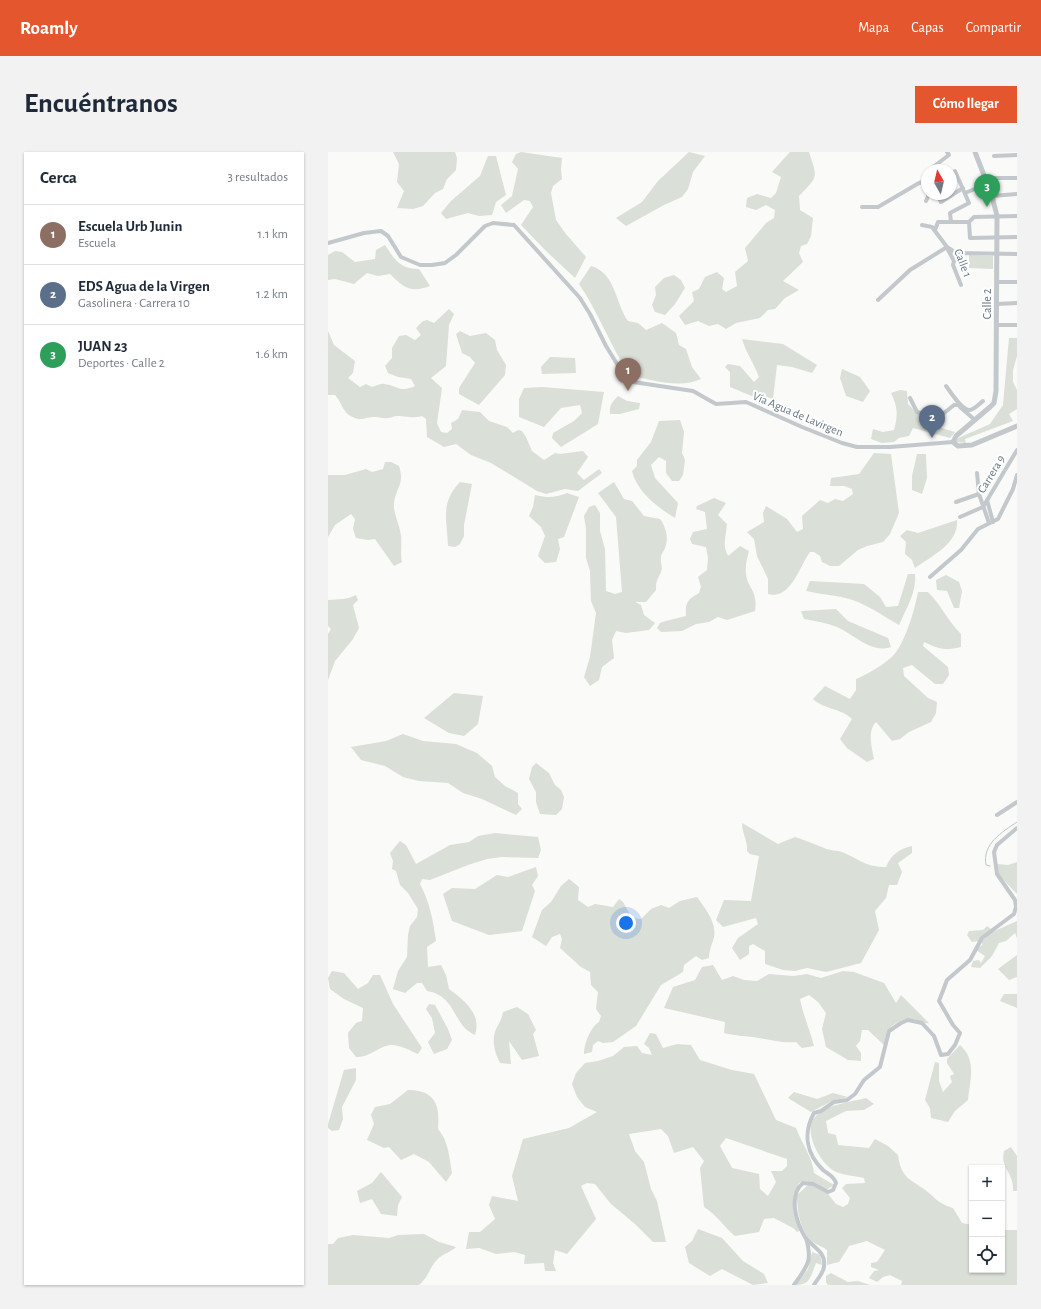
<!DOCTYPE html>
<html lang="es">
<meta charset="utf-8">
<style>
body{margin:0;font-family:"Alegreya Sans",sans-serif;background:#f2f2f3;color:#1f2937}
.controls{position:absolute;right:12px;bottom:12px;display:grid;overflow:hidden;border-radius:0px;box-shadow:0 1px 3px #0004}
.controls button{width:36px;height:36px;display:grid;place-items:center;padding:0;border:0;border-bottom:1px solid #e0e1e3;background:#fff;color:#1f2937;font:20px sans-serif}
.compass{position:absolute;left:593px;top:12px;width:36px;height:36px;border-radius:50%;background:#fff;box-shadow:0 1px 3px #0004;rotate:352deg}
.you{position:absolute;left:298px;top:771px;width:14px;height:14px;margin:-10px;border:3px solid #fff;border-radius:50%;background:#1a73e8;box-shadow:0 0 0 6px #1a73e833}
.badge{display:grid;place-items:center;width:26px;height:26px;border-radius:50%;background:#e4572e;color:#fff;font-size:13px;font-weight:700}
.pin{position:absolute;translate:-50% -33px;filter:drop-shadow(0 1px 2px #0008)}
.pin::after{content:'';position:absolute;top:21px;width:14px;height:12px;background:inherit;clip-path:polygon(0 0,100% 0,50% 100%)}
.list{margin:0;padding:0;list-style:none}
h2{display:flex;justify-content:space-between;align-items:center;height:52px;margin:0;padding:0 16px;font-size:17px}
h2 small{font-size:13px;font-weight:400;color:#747a83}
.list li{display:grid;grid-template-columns:26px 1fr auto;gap:12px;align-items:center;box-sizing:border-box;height:60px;padding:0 16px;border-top:1px solid #e0e1e3}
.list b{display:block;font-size:15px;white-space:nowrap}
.list p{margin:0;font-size:13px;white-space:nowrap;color:#747a83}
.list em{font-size:13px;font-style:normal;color:#747a83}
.icon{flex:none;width:22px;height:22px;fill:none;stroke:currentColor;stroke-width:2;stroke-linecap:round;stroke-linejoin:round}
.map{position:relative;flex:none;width:689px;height:1133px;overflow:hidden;border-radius:0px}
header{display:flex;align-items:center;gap:24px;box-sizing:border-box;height:56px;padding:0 20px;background:#e4572e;color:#fff}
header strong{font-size:19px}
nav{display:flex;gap:22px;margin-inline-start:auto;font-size:14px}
.intro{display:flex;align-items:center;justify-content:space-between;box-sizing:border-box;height:96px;padding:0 24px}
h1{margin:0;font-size:28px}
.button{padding:10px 18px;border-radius:0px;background:#e4572e;color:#fff;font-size:14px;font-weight:700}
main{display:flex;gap:24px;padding:0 24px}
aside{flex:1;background:#fff;border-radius:0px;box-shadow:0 1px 3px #0004}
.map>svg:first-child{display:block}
.green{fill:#dadfd7;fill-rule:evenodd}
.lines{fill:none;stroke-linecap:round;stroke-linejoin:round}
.stream{stroke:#bbc7cb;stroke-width:1}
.minor{stroke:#c3c8cc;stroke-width:4}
.tertiary{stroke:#c3c8cc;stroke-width:5}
.labels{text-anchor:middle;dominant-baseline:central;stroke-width:4;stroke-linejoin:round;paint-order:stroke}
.street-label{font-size:12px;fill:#657683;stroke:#fff}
</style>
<header>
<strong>Roamly</strong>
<nav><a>Mapa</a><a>Capas</a><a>Compartir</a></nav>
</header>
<div class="intro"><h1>Encuéntranos</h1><a class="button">Cómo llegar</a></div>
<main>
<aside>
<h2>Cerca<small>3 resultados</small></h2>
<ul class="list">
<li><span class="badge" style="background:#8d6e63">1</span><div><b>Escuela Urb Junin</b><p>Escuela</p></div><em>1.1 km</em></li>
<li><span class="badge" style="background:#5c6f8a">2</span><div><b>EDS Agua de la Virgen</b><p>Gasolinera · Carrera 10</p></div><em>1.2 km</em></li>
<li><span class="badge" style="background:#2e9e5b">3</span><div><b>JUAN 23</b><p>Deportes · Calle 2</p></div><em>1.6 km</em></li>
</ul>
</aside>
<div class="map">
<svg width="689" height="1133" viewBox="0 0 689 1133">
<rect width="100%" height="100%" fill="#fafaf8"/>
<g class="green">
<path d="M65 0H127L129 6 128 18 119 27 115 37 107 41 95 54 85 57 69 56 76 39 69 30 71 12Z"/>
<path d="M193 0 234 6 233 17 234 27 225 34 223 41 228 68 238 82 258 105 247 126 218 99 193 73 205 55 202 49 196 48 178 61 173 53 184 44 190 17 184 10 188 2Z"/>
<path d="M361 0 377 4 365 20 360 37 354 45 336 53 298 74 288 66 314 50 330 29Z"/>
<path d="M462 0H481C490 27 490 24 471 44L472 58 485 66 483 84 479 92 473 94 471 101 475 110 455 129 471 138 457 146 447 157 440 158 432 166 408 171 398 177 390 172 381 174 370 169 357 173 351 164 366 149 364 140 371 137 377 125 389 120 396 126 394 137 398 140 409 134 407 120 420 109 417 96 438 71 446 66 447 58 438 53 428 58 418 55 419 46 429 42 443 46 448 41 453 25 444 20Z"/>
<path d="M160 4H168L178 43 168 50 164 63 151 64 140 61 118 67 113 61 123 49 152 24Z"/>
<path d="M57 93C67 108 72 117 91 117L102 134C83 141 76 136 62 122L50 124 39 121 26 132 7 127 0 128V103L7 99 14 100 27 110 47 107 48 98Z"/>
<path d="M641 103 665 104V117L641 116Z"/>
<path d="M263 114C288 121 287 151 300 169L310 171 318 178 334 171 348 181 351 193 358 197 364 215 373 227C352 237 323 228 302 223 282 194 271 161 251 132Z"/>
<path d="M346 123 353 128 357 136 347 152 337 163 327 160 324 153 328 143 327 135 336 126Z"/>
<path d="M121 157 126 162 121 173 118 214 103 226 114 236 109 271 113 280 119 281 124 277 123 271 130 267 134 258 152 260 161 269 179 275 185 281 190 278 194 279 198 285 204 299 216 308 227 301 232 302 255 299 260 305 249 321 256 328 271 317 274 321 250 339 237 337 218 342 209 339 163 311 143 303 128 292 116 295 99 285 98 267 94 264C82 267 80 264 69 264 66 264 63 266 60 266 56 267 52 265 48 265 38 264 32 271 21 263 14 258 13 249 7 243H0V179L6 193 27 209 25 221 20 226 32 235 38 232 44 235C48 234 53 231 56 232 71 234 71 241 87 234L83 227 70 225 60 221 57 214 64 206V196L71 184 78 183 87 188 93 183 88 176 95 169 99 168 106 171Z"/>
<path d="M132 179 142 184 158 181 167 188 169 198 178 213 177 223 151 253 131 242V236L147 211 142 205 134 201 128 182Z"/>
<path d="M681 186H689V204L685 218V230L689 238V257L681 262 685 269 637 287 638 291 628 290V287L662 272 675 253Z"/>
<path d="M414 187 455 192 489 213 484 221 464 215 449 213 445 247 432 243 431 247 402 235V220L397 215 400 212 412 214 426 230 431 225C426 211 418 201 414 187Z"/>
<path d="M222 205 247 206 248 221 214 222 213 215Z"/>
<path d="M514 217 532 225 542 239 535 250 518 244 512 226Z"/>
<path d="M214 235 276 240 270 272 233 295 224 286 225 281 246 269 254 261 252 253 233 256 216 275 191 265V247L196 236Z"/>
<path d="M572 238 579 239 580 252 600 272 627 280 622 286 585 276 581 284 571 286 566 290 554 291 543 287 545 277 555 280 566 278C570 264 570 255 563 241Z"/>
<path d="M290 244 299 249 312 251 311 257 292 262H282C281 254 284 250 290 244Z"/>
<path d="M352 268 356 280 354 301 357 308 355 323 351 329H344L338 321V309L331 305 323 313 327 326 350 351 347 366C329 355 309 340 304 319L309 314V308L323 290 331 269Z"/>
<path d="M546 301 563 302 571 361 562 382 555 390 539 394 530 398 511 414H502L494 410 492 404 486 400H482C471 415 463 448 440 442V427L429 404 426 387 419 380 436 370 435 361 438 354 459 367 469 380 475 377 474 364 492 348 500 351 507 347 515 349 525 342 524 337 516 334H502L503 326 531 322Z"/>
<path d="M589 302H598L599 326 594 342 584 338V324Z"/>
<path d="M57 310H63L71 314C77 333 68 335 66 351 65 362 72 373 73 384 74 393 72 401 74 410L66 414 47 387 40 388 28 386 25 377 27 367 23 362 7 373 0 385V323H17L38 317 44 320 55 317Z"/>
<path d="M132 330 144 332 136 373V384L132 392 127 395 120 394C119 367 112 351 132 330Z"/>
<path d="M286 330 296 347 304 349 316 364 332 367C338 375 341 386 337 396 336 399 333 402 333 405 332 410 335 415 333 420 329 429 328 428 328 438L318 450H307L313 453 316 463 327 471 321 478 298 481 288 479 284 488 286 506 274 515 271 528 262 534 256 525 262 505 268 461 263 449 262 419 258 406V377L256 364 261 355 267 353 272 361V379L277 397 278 439 287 442 294 440 288 365 270 341Z"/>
<path d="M239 341 251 345 236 385 230 387 232 397 228 410 217 411 210 404 217 384 213 375 201 364 205 355 207 343C219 346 227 346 239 341Z"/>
<path d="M386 346 398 351 390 363 399 372C398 384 394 394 400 404L412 394 421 399C419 406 417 414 418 422 420 438 430 438 427 459L399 468 390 465 381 470 368 472 354 479 333 480 329 476 332 471 338 469 358 464C357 450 360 447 371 441L373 435 370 425 379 418 380 406 378 395 364 392 362 387 365 380 379 377 377 360 368 357 369 354Z"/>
<path d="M629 368C631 391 604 404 587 416L584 408 577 402 578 390 572 384 579 378 590 381Z"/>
<path d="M580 422H587C589 440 578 457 571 473 557 465 544 456 530 450 514 443 495 443 478 439L482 429 536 432 552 445 558 455 570 454Z"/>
<path d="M618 423 631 430 634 439 631 456H626L619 439 609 438 608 428Z"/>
<path d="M590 440H600C614 454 619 468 633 482V495C616 499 611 497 596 490L595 494 620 515 621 523 615 532H607L584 513 575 516 576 524 600 546 609 550 608 561 603 570 581 580 572 587 564 589 548 570C539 579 544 596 546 607L539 610 519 596 512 587 524 567C513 556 497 558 485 547L497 534 522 547 528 538V527C540 522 555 513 565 504 577 491 587 457 590 440Z"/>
<path d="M28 443 30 448 25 453 31 476 25 487 7 509 0 528V482L3 477 0 474V448C11 447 19 448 28 443Z"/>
<path d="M508 457 520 469 560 486 563 495C543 502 526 482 509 475 499 471 487 469 476 467L473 459Z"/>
<path d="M126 541 155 544 150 572 136 584 121 581 96 566Z"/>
<path d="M75 582 95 589 128 592 149 601 164 614 167 625 177 634 190 641V652L194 657 188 663 154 647 135 641 120 631 91 629 75 625 57 614 33 608 23 595 58 589Z"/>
<path d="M208 611 221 621 227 633 233 638 236 645 234 657 228 663 212 662 208 650V640L201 627 204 615Z"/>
<path d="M414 671 450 692 467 685C477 688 486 692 496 696 502 699 509 698 514 700 533 708 537 715 558 715 563 703 571 697 584 694V701L570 711 574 720 569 733H561L558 746 547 759 551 778 533 811 498 820 479 816 467 819 455 818 437 812V799L425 792 421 794V802L412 808 404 796 410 786 430 772 428 766 395 775 388 768 396 748 423 749 431 704 422 702 419 699C420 689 414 682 414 671Z"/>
<path d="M167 681 210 685 213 698 210 706 174 705 159 707 140 713 102 728 94 727 92 732C102 751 105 768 108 789L99 795 100 815 113 813 118 823 121 837C136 848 154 862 147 883 124 873 129 844 99 839L94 831H89L77 841 65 837 70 819 79 805 80 783 82 774 89 765 90 757 80 741 72 733 68 719 64 717 65 709 62 701 72 689 78 693 88 712 122 693 141 690 150 684Z"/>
<path d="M689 710V742L669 721V712L680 713Z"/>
<path d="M208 715 210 724 204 733 207 739 194 779 161 783 124 769 115 742 124 736 147 737 169 723 180 725Z"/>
<path d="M241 727 251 735 250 748 260 755 267 752 285 755 291 747 295 750 304 766 313 767 323 757 333 753 341 756 352 749 369 745C377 756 389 771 386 785 384 793 381 798 381 806L374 808 368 804 356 813 355 820 333 833 308 874 285 890 275 891 270 889 265 893 264 900 256 902C256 891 263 875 271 870L273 864 268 857 270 840 263 833 262 820 253 815 232 796 234 787 232 782 224 785 218 794 204 785 214 758 223 750 233 734Z"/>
<path d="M689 769V786L687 781 678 789 671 791 664 804 652 816 643 815 645 809 651 808 653 811 657 804 648 798 654 793V789L662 781Z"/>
<path d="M659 774 663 777 651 789 644 790 639 783 641 779 655 778Z"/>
<path d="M689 803V825L681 828 670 817Z"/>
<path d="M385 813 394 828 405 824 416 828 429 829 441 822 465 824 479 822 493 826 515 819 526 820 556 831 568 851 573 843 601 871C595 872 594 869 589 868 578 864 566 871 559 879L556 893 540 878H534L532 889 528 894 533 901V909L520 908 498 895 494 877 498 861 490 850 481 843 472 847C475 863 482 878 486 894L474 896 468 890C453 891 445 888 431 886 419 884 408 884 396 881L397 870 336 856 345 835 367 828 374 815Z"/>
<path d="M4 819 16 821 30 837 40 831 45 823H52L65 852 94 896 90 902C82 898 70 892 62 893 49 895 41 906 28 905L21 896 20 881 28 871 34 869 35 856 16 847 2 837 0 826Z"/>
<path d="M676 842H689V856L672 849Z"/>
<path d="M101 852 107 853 120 877 124 888 119 897 106 902 100 890 107 881 104 866 98 857Z"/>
<path d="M189 855 200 862 208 878 205 882 211 904 194 908 181 889 183 912 172 911C167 901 163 889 168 877 171 871 174 867 175 860Z"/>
<path d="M322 881 328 882 335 896 349 892 363 893 372 908 404 918 426 922 448 968 468 976C474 992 484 1004 486 1021L506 1033 498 1038C488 1034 483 1026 471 1031L465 1043 473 1078 469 1080 465 1076 446 1066 436 1067 431 1080 407 1084C396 1075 388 1062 376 1055L372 1016 376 1009 365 995 346 1001 340 984 333 977 301 982 307 999 316 1010 323 1037 329 1049 338 1090H325L307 1072 283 1052 267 1032 259 1031 253 1034 268 1067 239 1102 227 1098 225 1111 228 1119H217L216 1111 196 1112 197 1103 186 1100 168 1102 151 1096 138 1097 141 1080H152L167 1067 161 1053 164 1044 190 1049 184 1024 195 987 241 976 269 960 257 955 249 945 244 932 248 921 257 911 270 909 285 904 296 895 309 894 314 901 324 903 321 896 316 892ZM398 986 459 1007V1014L454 1019H443L448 1030 440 1044 432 1037 431 1022 404 1016 392 994Z"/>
<path d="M632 893C649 908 642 929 640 948L627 959 620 970 603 966 602 956 597 948 607 910 611 911V929L615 940 624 930 622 924 626 922 619 911V907Z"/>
<path d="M28 916V928L14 955 15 967 11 978 4 979 0 976V972L16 918Z"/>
<path d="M80 938C108 938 112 954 110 977 121 990 121 1005 124 1021L118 1030 101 1010 86 1002 73 1008 61 995 56 996 39 988 46 972 43 963 47 955 62 952Z"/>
<path d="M466 940 489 947 505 941 520 945 504 949 483 960 460 946Z"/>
<path d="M538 946 546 952 536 958 518 959 498 969 500 981 508 983 510 993 541 996 547 987 560 994 570 1003C573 1028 584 1027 601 1041 610 1049 612 1052 625 1056L634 1071 644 1073V1118H674V1078H689V1133H573L574 1129 562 1123 555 1125 549 1130 541 1126 546 1119 551 1118 543 1115V1111L549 1110 557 1098 539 1089 521 1094 511 1110 499 1113V1098C495 1095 492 1094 488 1092 472 1083 469 1058 469 1043L481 1032 500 1042 508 1052 515 1055 520 1052 522 1046 514 1036 518 1032 537 1031 536 1026C527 1024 516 1023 508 1020 493 1013 472 977 489 963 502 952 522 950 538 946Z"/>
<path d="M683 995 689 1004V1039H685C685 1035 685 1030 683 1026 679 1016 673 1011 676 999Z"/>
<path d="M53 1020 74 1045 70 1053 69 1064 53 1062 44 1047 32 1051 29 1039 44 1031Z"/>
<path d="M370 1077 394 1086 415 1109 436 1122 440 1131 425 1133 394 1117 382 1124 361 1111 357 1095 364 1089Z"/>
<path d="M96 1082 111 1090 128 1095C123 1100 117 1101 112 1105 101 1114 102 1124 91 1133H0V1092H5L10 1086 25 1083 61 1086 70 1083Z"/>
<path d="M484 1100 492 1103 494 1113 488 1111C483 1123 483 1133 468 1133L480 1117Z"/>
<path d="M503 1121 520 1130 530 1129 542 1133H500L498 1130V1124Z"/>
</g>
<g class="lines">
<path class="stream" d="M662 714 658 713C654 692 674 680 689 670"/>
<g class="minor">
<path d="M666 4 689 3"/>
<path d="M601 18 621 3 619 0"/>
<path d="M623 22 627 19 641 51 622 61 623 70"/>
<path d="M658 29 665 26H689"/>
<path d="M637 41 659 32"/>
<path d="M609 42 613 50 635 36"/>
<path d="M664 44 689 42"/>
<path d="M598 49 601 42"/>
<path d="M534 55H550L591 31 599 29"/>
<path d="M641 70 642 86 689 85"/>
<path d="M641 70 646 65 689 64"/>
<path d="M594 73 604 75 619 95 628 101 689 102"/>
<path d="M607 78 610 70H641"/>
<path d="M0 91 36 81 53 79 60 84 73 105 92 113H104L117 111 128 103 157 74 165 71 186 73 252 146 262 162 278 194 297 225 305 230 365 239 388 252 418 250 474 275 514 291 529 295H562L625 290"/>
<path d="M619 96 626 109 625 113 633 133"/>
<path d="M669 130H689"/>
<path d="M550 148 582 118 619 95"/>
<path d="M669 152 689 151"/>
<path d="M669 173H689"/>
<path d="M618 234C622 239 634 259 642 258 647 257 652 251 655 249"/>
<path d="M582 246 589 260 610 266 626 253H630"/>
<path d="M632 255 647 268"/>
<path d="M649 321 651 342 661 371"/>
<path d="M659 348 665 370"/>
<path d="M628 350 651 342"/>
<path d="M632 365 655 355 689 298"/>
<path d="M602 425 633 398 650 377 670 367 685 337 689 323"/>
<path d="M669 663 689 650"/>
<path d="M466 1133C479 1114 485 1110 478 1086"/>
<path d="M486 1133C489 1127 496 1121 496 1114 498 1099 484 1095 477 1085 468 1070 460 1043 475 1031L485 1032 500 1040 505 1038 508 1031C506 1024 500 1022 495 1018 478 1001 475 981 486 961L493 959 506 950 519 948 527 942 536 928 552 915 561 879 573 871 580 868 594 871 606 884 613 903 620 902 627 893 632 881 625 873 611 849 619 828 642 808 654 786 686 762 688 755 687 748 669 722 666 700 669 693 689 676"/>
</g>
<path class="tertiary" d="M647 0 664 44 669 64 668 239 666 251 662 255 628 284 625 290 630 294 644 293 689 274"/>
</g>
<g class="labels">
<g class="street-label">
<text transform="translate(635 111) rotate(69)">Calle 1</text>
<text transform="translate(659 152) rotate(-90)">Calle 2</text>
<text transform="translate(470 262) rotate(23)">Vía Agua de Lavirgen</text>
<text transform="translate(663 322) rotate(-59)">Carrera 9</text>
</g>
</g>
</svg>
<div class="controls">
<button>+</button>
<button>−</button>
<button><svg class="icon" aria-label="locate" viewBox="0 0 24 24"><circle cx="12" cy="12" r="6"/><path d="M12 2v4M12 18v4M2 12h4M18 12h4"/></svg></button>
</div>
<svg class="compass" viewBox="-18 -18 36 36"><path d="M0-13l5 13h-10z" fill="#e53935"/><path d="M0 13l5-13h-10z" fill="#747a83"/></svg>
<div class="you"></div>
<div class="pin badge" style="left:300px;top:239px;background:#8d6e63">1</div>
<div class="pin badge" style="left:604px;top:286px;background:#5c6f8a">2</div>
<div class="pin badge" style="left:659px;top:55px;background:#2e9e5b">3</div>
</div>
</main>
